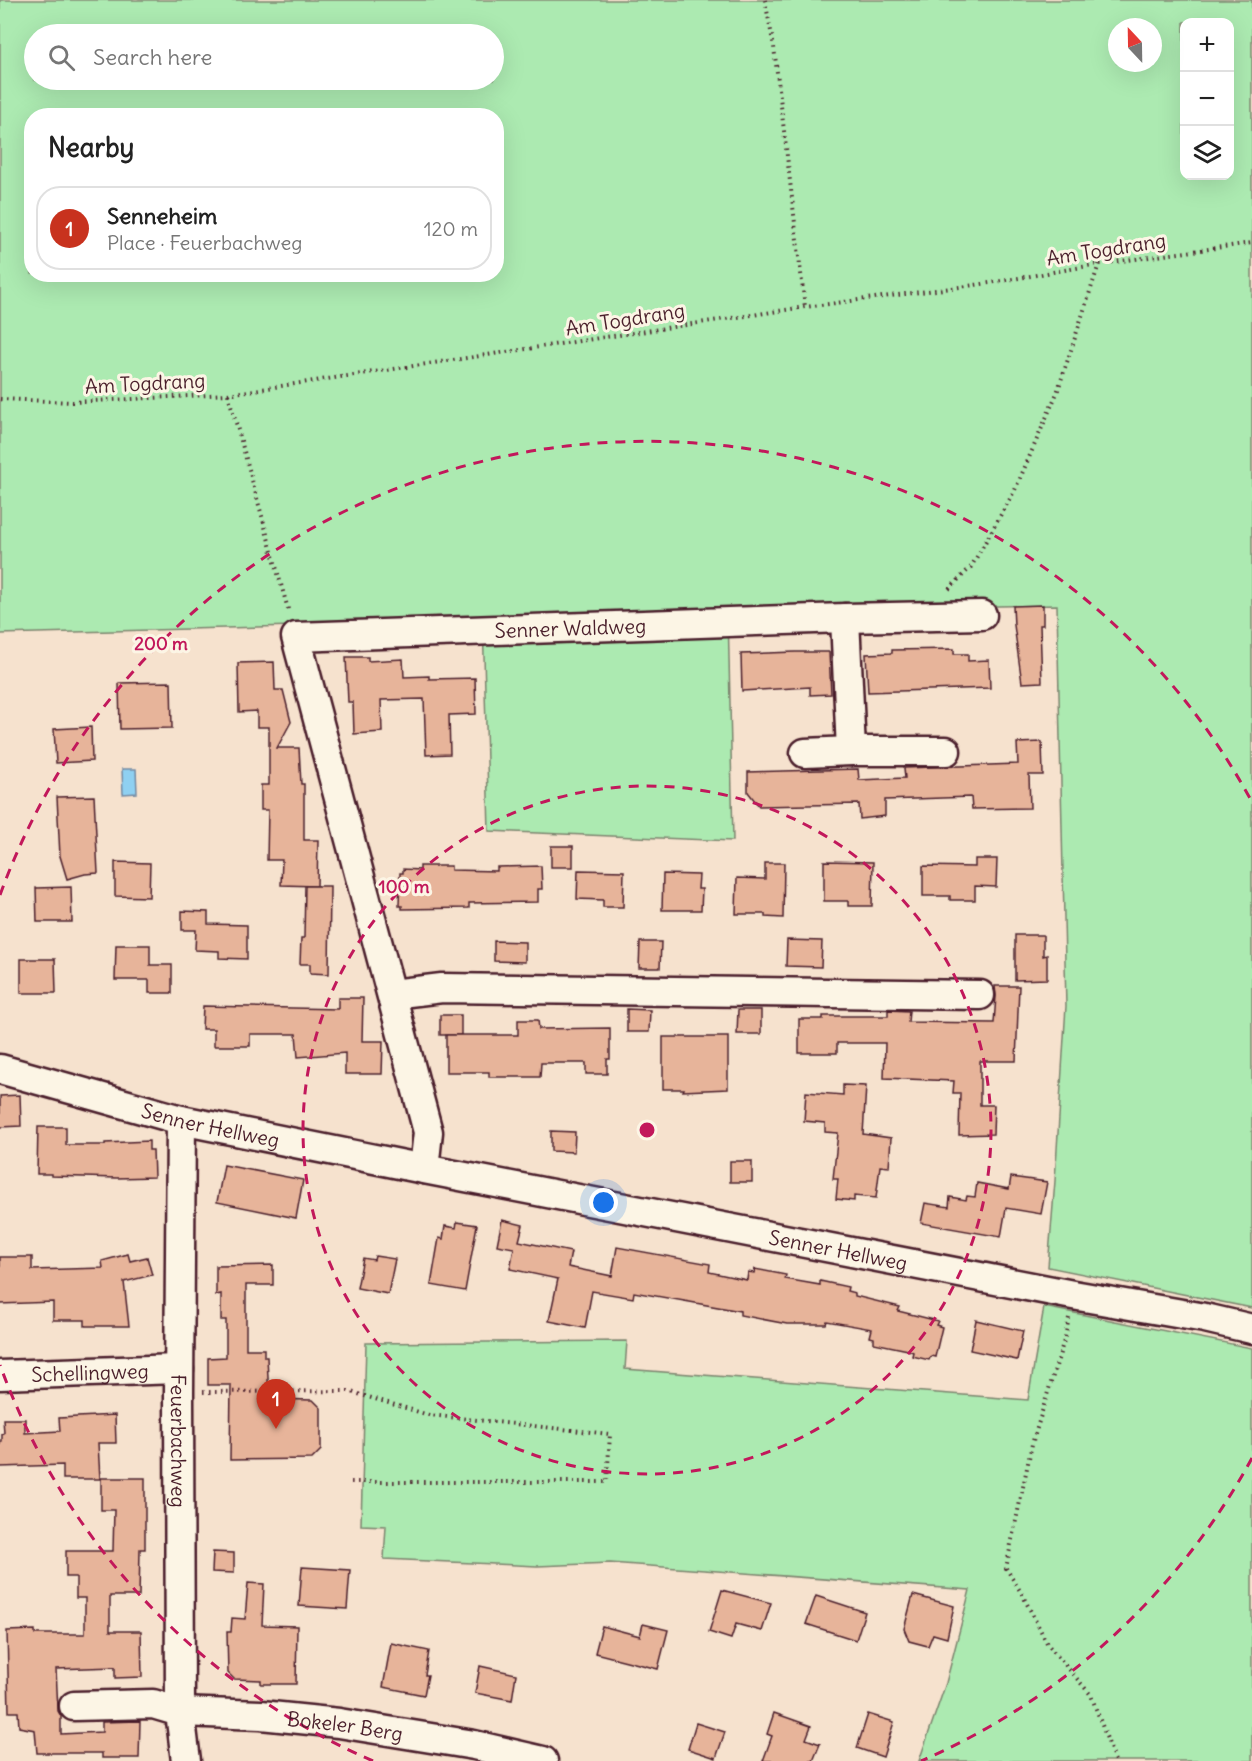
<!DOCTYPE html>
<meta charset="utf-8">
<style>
body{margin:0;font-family:Delius,sans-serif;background:#f6f6f6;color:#222}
.controls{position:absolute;right:18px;top:18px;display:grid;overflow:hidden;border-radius:12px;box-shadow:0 6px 24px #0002}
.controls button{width:54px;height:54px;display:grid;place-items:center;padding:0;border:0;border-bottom:2px solid #e0e0e0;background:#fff;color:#222;font:30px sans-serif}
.compass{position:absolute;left:1108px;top:18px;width:54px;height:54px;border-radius:50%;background:#fff;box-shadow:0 6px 24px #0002;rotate:338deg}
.you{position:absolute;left:604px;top:1203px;width:21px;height:21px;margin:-15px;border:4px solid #fff;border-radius:50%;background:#1a73e8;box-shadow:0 0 0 9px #1a73e833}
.badge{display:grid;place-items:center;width:39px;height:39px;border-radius:50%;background:#c8321e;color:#fff;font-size:20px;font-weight:700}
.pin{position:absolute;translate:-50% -50px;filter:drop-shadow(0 2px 3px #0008)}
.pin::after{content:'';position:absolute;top:32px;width:21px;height:18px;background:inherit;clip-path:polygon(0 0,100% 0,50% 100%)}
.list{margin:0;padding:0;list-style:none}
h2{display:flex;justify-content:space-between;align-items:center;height:78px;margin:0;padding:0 24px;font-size:26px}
h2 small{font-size:20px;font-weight:400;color:#767676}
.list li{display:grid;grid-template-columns:39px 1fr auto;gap:18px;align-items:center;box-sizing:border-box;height:84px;margin:0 12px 12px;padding:0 12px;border:2px solid #e0e0e0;border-radius:24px}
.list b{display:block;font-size:22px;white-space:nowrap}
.list p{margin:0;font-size:20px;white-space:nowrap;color:#767676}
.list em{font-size:20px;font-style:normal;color:#767676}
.icon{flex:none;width:33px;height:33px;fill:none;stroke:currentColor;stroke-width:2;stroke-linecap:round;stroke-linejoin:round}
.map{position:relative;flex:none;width:1252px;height:1761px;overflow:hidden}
.search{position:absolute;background:#fff;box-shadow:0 6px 24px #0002;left:24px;top:24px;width:480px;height:66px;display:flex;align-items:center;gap:15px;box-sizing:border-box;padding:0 21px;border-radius:33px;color:#767676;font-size:22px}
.panel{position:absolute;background:#fff;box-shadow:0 6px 24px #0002;left:24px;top:108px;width:480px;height:174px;border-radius:24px}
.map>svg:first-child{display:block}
.green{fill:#aceab1;stroke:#7b846e;stroke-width:1.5;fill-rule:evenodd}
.water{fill:#8fd0f1;stroke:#7389a2;stroke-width:1.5}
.building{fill:#e7b49a;stroke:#4a1f2b;stroke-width:1.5}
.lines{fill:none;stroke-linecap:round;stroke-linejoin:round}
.minor-casing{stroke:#4a1f2b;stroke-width:33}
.path{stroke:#4a1f2b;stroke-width:4;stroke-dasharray:1.5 4.5;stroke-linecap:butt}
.minor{stroke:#fcf5e5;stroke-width:28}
.ring{fill:none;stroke:#c2185b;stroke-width:3;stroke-dasharray:10 8}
.labels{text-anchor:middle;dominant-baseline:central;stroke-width:6;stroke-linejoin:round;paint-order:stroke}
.street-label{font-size:20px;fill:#4a1f2b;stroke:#fcf5e5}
.centre{fill:#c2185b;stroke:#fcf5e5;stroke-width:3}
.ring-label{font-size:18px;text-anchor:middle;font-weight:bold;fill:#c2185b;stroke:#fcf5e5;stroke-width:6;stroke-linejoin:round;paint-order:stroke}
</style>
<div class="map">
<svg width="1252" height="1761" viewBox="0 0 1252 1761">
<rect width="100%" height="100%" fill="#f6e2ce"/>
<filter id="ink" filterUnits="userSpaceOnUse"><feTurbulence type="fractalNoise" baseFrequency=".0167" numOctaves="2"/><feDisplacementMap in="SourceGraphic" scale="12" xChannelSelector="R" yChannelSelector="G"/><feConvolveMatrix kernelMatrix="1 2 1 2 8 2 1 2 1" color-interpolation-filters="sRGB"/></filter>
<g filter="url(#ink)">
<g class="green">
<path d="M0 0H1252V1308L1048 1267 1055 1181 1066 1006 1057 605 728 611 733 841 489 831 483 621 0 634ZM1184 22H1230V176H1184ZM1117 27H1153V63H1117ZM34 34H494V80H34ZM32 116H496V274H32Z"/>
<path d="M1044 1307 1252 1348V1761H919L946 1683 970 1590 610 1563 537 1566 384 1559 386 1526 361 1525 366 1343 627 1341 625 1369 1028 1400Z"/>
</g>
<path class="water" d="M122 769H136L137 793 123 794Z"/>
<g class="building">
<path d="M1043 605V625H1040L1042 682 1022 683 1014 625 1013 606Z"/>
<path d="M954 649V654H968V661L989 660 990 688 868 692 866 654 892 653V650Z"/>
<path d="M795 652H829L831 694 810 695V687L742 691 741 654Z"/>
<path d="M346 657H368V661L403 659 404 677 429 676V679L475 678 476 714 449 715 450 754 426 755 424 699 381 700 382 732 354 734 353 702H348Z"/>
<path d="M274 662 275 690H283L291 722 277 748H299L301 784H304V840H318L317 886 281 885 282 860H267L268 810H261V785H269V727H257V711L239 712 238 663Z"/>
<path d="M171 682 172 728 120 729 119 683Z"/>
<path d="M91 727 92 761 56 763 54 729Z"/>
<path d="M1042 742 1043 775H1029L1030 808 972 809 971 797 885 800V816L860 819 859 804 759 806 748 792V772L858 769 859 780 905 778 904 768 1018 764 1017 743Z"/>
<path d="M94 796 98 873 85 874 67 879 60 856 57 797Z"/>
<rect x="551" y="846" width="22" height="21"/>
<path d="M975 859H997L996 887 975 886V900H950V896H923V866L975 867Z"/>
<path d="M824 861 873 862 872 906H848V901H824Z"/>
<path d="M115 862 150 863 149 897 115 896Z"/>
<path d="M765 863H784L783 918 765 917V914H736L737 878 765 879Z"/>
<path d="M420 866H451V870L497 871V867L541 866 542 889H538V902L469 903V908L402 909V906H399L400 873H403V869L420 870Z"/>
<path d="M578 870 624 871 623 907H603V900L577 899Z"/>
<path d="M663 874 699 875 698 889H702L701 910H662Z"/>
<path d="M305 886H330L329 974 310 973V964H300L301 938H304Z"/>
<path d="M71 887 72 922H37L36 888Z"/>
<path d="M182 911 208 912V924L247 925V959L219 958V951L195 950 196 930H182Z"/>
<path d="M1015 935H1043V956L1047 955V979L1015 980Z"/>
<path d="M787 940 822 941 821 967 786 966Z"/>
<path d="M494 941 525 942V962L494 961Z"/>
<path d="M640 942H661L660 968H639Z"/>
<path d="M116 945H150V965H172V993H149V980H115Z"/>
<path d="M21 959H55L56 993H21Z"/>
<path d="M995 986H1019L1016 1061H980V1105H994L993 1134 959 1135 960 1093H953L954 1081 884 1078 885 1043H837V1053H799V1019H823V1016H888V1010L909 1011 908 1022 994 1023 996 996Z"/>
<path d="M338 998H363L362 1041H383L382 1074H345V1053L298 1057 296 1034H250V1046H214V1029H202L203 1006 338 1009Z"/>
<path d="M627 1009 650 1010 649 1032H627Z"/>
<path d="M738 1010H761V1034H737Z"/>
<rect x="440" y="1015" width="21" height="20"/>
<path d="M518 1020H538L539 1029 610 1028V1059H607V1074H586V1063H541L540 1077H489V1072H446V1035H518Z"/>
<path d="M663 1037H728V1089L683 1091 684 1089H663Z"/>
<path d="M843 1085 866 1086 863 1134 891 1138 889 1167 880 1166 876 1198 854 1196V1201L836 1199 838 1179H833L838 1133 825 1132V1123L804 1121 806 1092 843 1095Z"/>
<path d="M20 1095 21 1126 0 1127V1096Z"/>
<path d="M38 1127H66V1145H105V1143L149 1141V1150H153L154 1177 117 1178 51 1176V1174H37Z"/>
<path d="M551 1131 575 1132 574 1152 551 1151Z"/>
<rect x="730" y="1161" width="22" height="21"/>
<path d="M224 1165 303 1180 296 1218 217 1202Z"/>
<path d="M1011 1177 1047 1182 1041 1214 1006 1208 1001 1237 921 1223 925 1203 949 1207 950 1197 966 1200 967 1196 975 1197 977 1183 1009 1189Z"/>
<path d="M502 1220 523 1225 519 1241 571 1252 568 1267 612 1276 617 1247 710 1264 709 1272 747 1280 748 1272 754 1273 755 1269 786 1275 785 1279 820 1285V1281L848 1287 847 1291 855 1293V1296L900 1307 898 1311 938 1321 936 1325 942 1327 935 1357 931 1356 929 1360 912 1356 913 1352 908 1350 874 1343V1338L870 1337 872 1329 827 1321 826 1324H787L740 1315V1311L634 1292 633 1298 592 1291 585 1328 549 1321 558 1279 510 1269 514 1248 497 1245Z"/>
<path d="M457 1222 477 1225 465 1291 431 1285 439 1238 443 1239 445 1226 456 1228Z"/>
<path d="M128 1254 130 1261 147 1257 152 1275 124 1282 129 1326H85V1320H53V1302L0 1304V1257H32V1270L103 1268 102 1261Z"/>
<path d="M375 1256 395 1259 388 1294 357 1288 363 1258 374 1260Z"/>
<path d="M273 1265V1285H246V1349H264V1357H267L269 1399 313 1400 321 1408V1450L312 1459 230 1460 231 1385H208V1358L226 1357V1320H221V1294L216 1295V1266Z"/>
<path d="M976 1320 1023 1331 1017 1360 970 1350Z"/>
<path d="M115 1415 116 1443H98L100 1479H63V1465L0 1467V1442H2V1434L4 1433 3 1419H25V1433L60 1431 59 1418Z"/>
<path d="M101 1478H145V1549H140L139 1596H110V1631H141L142 1677 115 1678V1667L56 1669 58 1711 61 1716V1734L102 1732V1722L140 1721 139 1758H102V1753H37L35 1730 19 1727 18 1712H9L7 1631 35 1630V1634H85V1598H76V1577H66V1551H113L114 1510H101Z"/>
<path d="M213 1552 234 1553V1573L212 1572Z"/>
<path d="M302 1567 350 1570 347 1609 299 1606Z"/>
<path d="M248 1583 264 1584 262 1625 297 1626 296 1684H261V1680L234 1679 228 1673 227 1632H231L232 1618 245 1619Z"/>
<path d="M722 1590 771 1603 762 1631 736 1624 731 1639 709 1632Z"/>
<path d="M913 1595 954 1606 947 1638 933 1634 928 1646 909 1641 904 1629Z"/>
<path d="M816 1596 865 1612 856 1640 806 1624Z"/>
<path d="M643 1624 668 1630 658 1669 595 1653 602 1626 640 1636Z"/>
<path d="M391 1643 429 1651 425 1675H428L424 1695 383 1687Z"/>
<path d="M480 1666 516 1674 512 1700 475 1693Z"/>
<path d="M774 1713 811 1726 806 1739 820 1744 813 1761H763L772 1736 767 1734Z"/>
<path d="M868 1714 894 1722 883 1757 857 1748Z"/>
<path d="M696 1723 725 1732 716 1758 688 1749Z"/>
</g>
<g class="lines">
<defs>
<g id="minor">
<path d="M845 618 851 751"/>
<path d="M805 753 851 751H946"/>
<path d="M392 994 442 988 980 995"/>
<path id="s1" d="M0 1069 181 1120 424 1169 1073 1295 1205 1318 1252 1329"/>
<path id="s2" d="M181 1120 179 1392 180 1712 186 1761"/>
<path id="s3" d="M424 1169 428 1132 296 637 845 618 982 615"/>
<path id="s4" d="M0 1375 179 1369"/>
<path id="s5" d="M74 1706 153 1704 180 1712 261 1715 339 1723 474 1745 543 1761"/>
</g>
</defs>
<use href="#minor" class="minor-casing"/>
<g class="path">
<path d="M765 0 774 47 805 307"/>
<path d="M228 394 289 613"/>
<path d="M0 399 73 402 228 394 805 307 990 283 1099 264 1252 243"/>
<path d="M949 589 971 567 1015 490 1057 393 1099 264"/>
<path d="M1069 1318 1065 1337 1032 1444 1006 1568 1022 1594 1048 1645 1091 1695 1115 1761"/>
<path d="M203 1392 348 1391 429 1415 610 1434 607 1482H347"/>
</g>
<use href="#minor" class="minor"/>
</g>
</g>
<g class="ring">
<circle cx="647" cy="1130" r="344"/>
<path d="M1252 1458A688 688 0 0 1 921 1761M373 1761A688 688 0 0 1 0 1365M0 895A688 688 0 0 1 1252 802"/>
</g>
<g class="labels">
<g class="street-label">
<text transform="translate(1106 249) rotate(-9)">Am Togdrang</text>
<text transform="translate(625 319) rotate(-9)">Am Togdrang</text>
<text transform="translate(145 383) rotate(-3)">Am Togdrang</text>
<text stroke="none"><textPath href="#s3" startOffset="824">Senner Waldweg</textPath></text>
<text stroke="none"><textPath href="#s1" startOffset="218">Senner Hellweg</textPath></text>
<text stroke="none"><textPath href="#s1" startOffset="858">Senner Hellweg</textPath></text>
<text stroke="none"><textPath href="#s4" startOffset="90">Schellingweg</textPath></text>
<text stroke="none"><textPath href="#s2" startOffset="321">Feuerbachweg</textPath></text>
<text stroke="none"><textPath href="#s5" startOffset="273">Bokeler Berg</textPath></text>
</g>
</g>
<circle cx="647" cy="1130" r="9" class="centre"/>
<g class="ring-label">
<text x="161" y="650">200 m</text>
<text x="404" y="893">100 m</text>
</g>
</svg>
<div class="controls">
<button>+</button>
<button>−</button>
<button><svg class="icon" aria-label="layers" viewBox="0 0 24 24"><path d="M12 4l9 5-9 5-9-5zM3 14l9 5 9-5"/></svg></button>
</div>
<svg class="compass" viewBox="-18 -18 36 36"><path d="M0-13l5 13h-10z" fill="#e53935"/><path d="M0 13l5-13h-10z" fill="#767676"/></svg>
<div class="you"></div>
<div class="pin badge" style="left:276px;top:1429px">1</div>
<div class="search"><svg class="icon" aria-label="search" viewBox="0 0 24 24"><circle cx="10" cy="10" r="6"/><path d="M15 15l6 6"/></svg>Search here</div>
<section class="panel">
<h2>Nearby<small></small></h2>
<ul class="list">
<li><span class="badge">1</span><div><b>Senneheim</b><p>Place · Feuerbachweg</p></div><em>120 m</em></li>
</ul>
</section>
</div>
